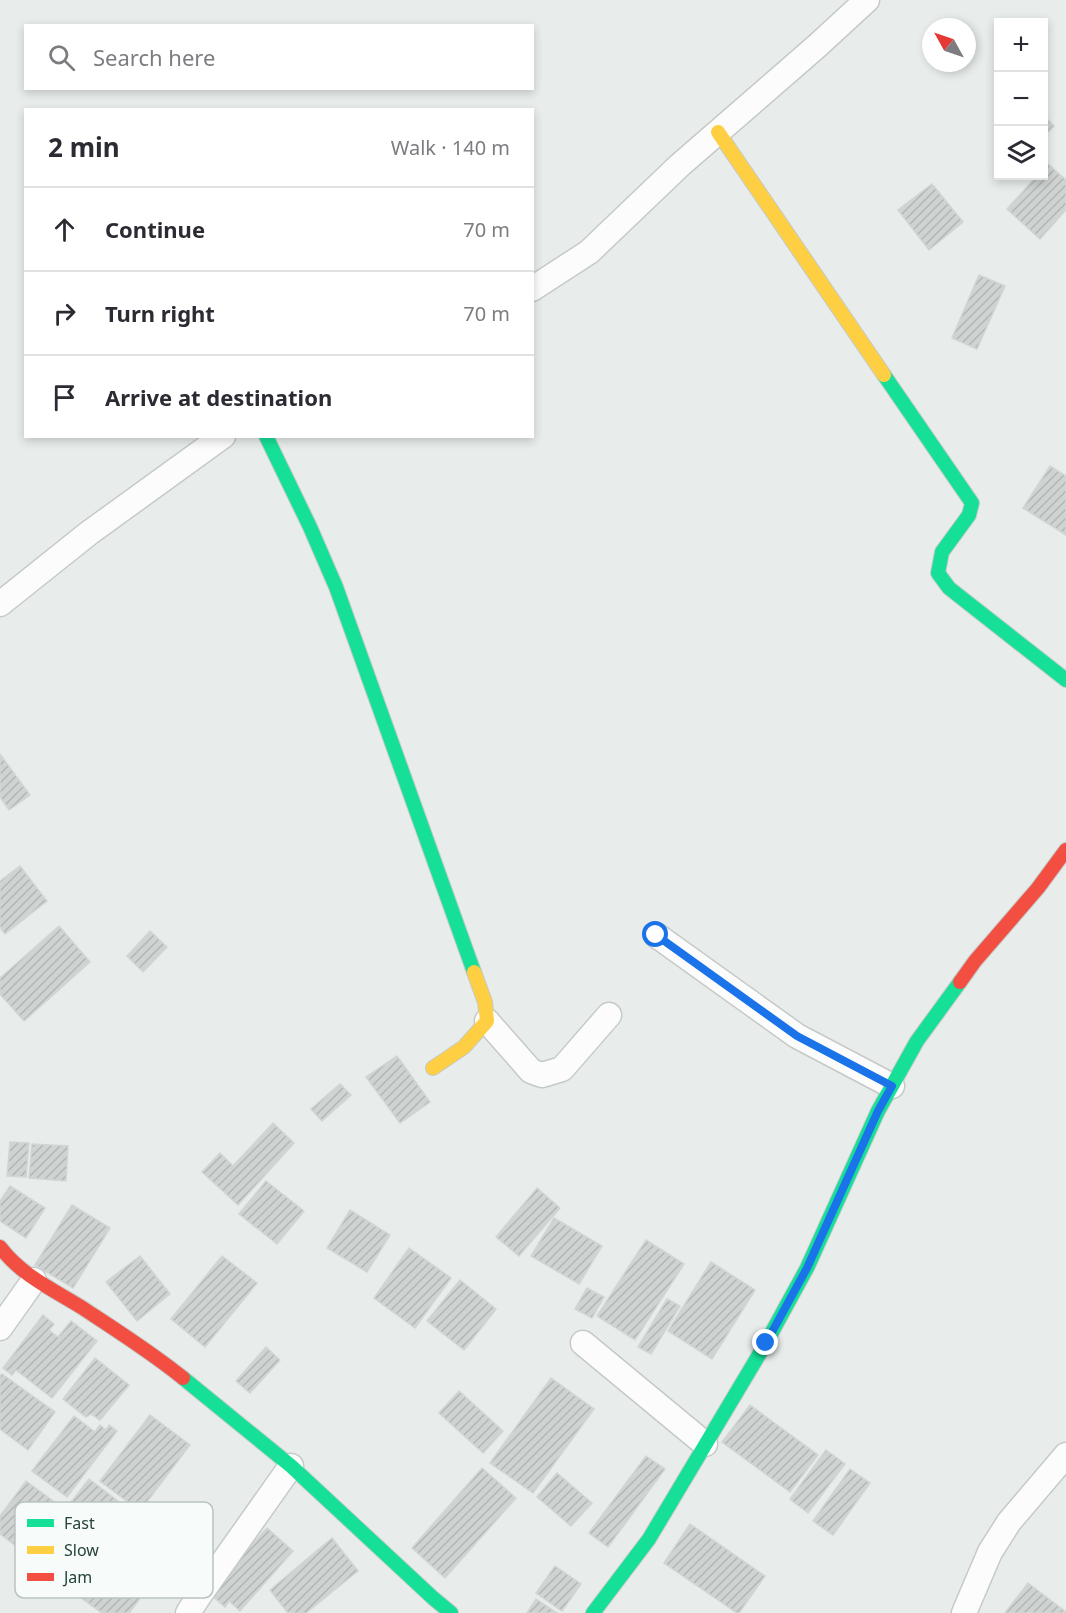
<!DOCTYPE html>
<meta charset="utf-8">
<style>
body{margin:0;font-family:"Noto Sans",sans-serif;background:#f7f7f7;color:#2b2b33}
.controls{position:absolute;right:18px;top:18px;display:grid;overflow:hidden;border-radius:0px;box-shadow:0 3px 9px #0003}
.controls button{width:54px;height:54px;display:grid;place-items:center;padding:0;border:0;border-bottom:2px solid #e1e1e2;background:#fff;color:#2b2b33;font:30px sans-serif}
.compass{position:absolute;left:922px;top:18px;width:54px;height:54px;border-radius:50%;background:#fff;box-shadow:0 3px 9px #0003;rotate:310deg}
.stop{position:absolute;width:18px;height:18px;margin:-14px;border:4px solid #1a73e8;border-radius:50%;background:#fff}
.stop.end{background:#1a73e8;border-color:#fff;box-shadow:0 2px 6px #0008}
.list{margin:0;padding:0;list-style:none}
h2{display:flex;justify-content:space-between;align-items:center;height:78px;margin:0;padding:0 24px;font-size:26px}
h2 small{font-size:20px;font-weight:400;color:#7c7c81}
.list li{display:grid;grid-template-columns:39px 1fr auto;gap:18px;align-items:center;box-sizing:border-box;height:84px;padding:0 24px;border-top:2px solid #e1e1e2}
.list b{display:block;font-size:22px;white-space:nowrap}
.list em{font-size:20px;font-style:normal;color:#7c7c81}
.icon{flex:none;width:33px;height:33px;fill:none;stroke:currentColor;stroke-width:2;stroke-linecap:round;stroke-linejoin:round}
.map{position:relative;flex:none;width:1066px;height:1613px;overflow:hidden}
.search{position:absolute;background:#fff;box-shadow:0 3px 9px #0003;left:24px;top:24px;width:510px;height:66px;display:flex;align-items:center;gap:15px;box-sizing:border-box;padding:0 21px;border-radius:0px;color:#7c7c81;font-size:22px}
.panel{position:absolute;background:#fff;box-shadow:0 3px 9px #0003;left:24px;top:108px;width:510px;height:330px;border-radius:0px}
.map>svg:first-child{display:block}
.building{fill:url(#building-hatch);stroke:#d1d6d4;stroke-width:1.5}
.lines{fill:none;stroke-linecap:round;stroke-linejoin:round}
.street-casing{stroke:#c5cac8;stroke-width:27}
.fast-casing{stroke:#c3cbc8;stroke-width:16}
.slow-casing{stroke:#c3cbc8;stroke-width:16}
.jam-casing{stroke:#c3cbc8;stroke-width:16}
.street{stroke:#fcfcfc;stroke-width:24}
.fast{stroke:#16e098;stroke-width:14}
.slow{stroke:#ffcf43;stroke-width:14}
.jam{stroke:#f24e42;stroke-width:14}
.route{stroke:#1a73e8;stroke-width:8}
.key{fill:#f7fbf9;stroke:#b8c4c0;stroke-width:1.5}
.key-label{font-size:16px;fill:#24423a}
</style>
<div class="map">
<svg width="1066" height="1613" viewBox="0 0 1066 1613">
<defs>
<pattern id="building-hatch" width="6" height="6" patternUnits="userSpaceOnUse" patternTransform="scale(1.5)"><rect width="6" height="6" fill="#cfd4d2"/><path d="M-1 1l2-2M0 6l6-6M5 7l2-2" fill="none" stroke="#b2b7b5"/></pattern>
</defs>
<rect width="100%" height="100%" fill="#e8edeb"/>
<g class="building">
<path d="M1044 116 1054 126 1044 136Z"/>
<path d="M1048 164 1066 180V210L1040 239 1007 209 1037 176H1044V169Z"/>
<path d="M932 184 963 222 929 250 898 210Z"/>
<path d="M979 275 1005 286 977 349 952 338Z"/>
<path d="M1050 466 1066 476V535L1023 508Z"/>
<path d="M0 754 30 795 9 810 0 797Z"/>
<path d="M20 866 47 901 5 934 0 927V881Z"/>
<path d="M59 926 90 962 24 1021 0 994V978Z"/>
<path d="M150 931 167 947 143 972 127 956Z"/>
<path d="M397 1056 430 1102 400 1123 366 1077Z"/>
<path d="M340 1084 351 1095 322 1121 311 1109Z"/>
<path d="M273 1123 294 1143 238 1205 202 1172 220 1153 233 1166Z"/>
<path d="M10 1142 29 1143 26 1177 7 1176Z"/>
<path d="M32 1144 68 1146 66 1181 29 1178Z"/>
<path d="M266 1181 304 1211 277 1244 239 1214Z"/>
<path d="M10 1186 45 1208 26 1238 0 1221V1201Z"/>
<path d="M537 1188 560 1208 519 1256 496 1237Z"/>
<path d="M72 1205 110 1228 73 1288 35 1265Z"/>
<path d="M350 1210 390 1235 367 1272 327 1248Z"/>
<path d="M554 1218 602 1246 579 1284 531 1256Z"/>
<path d="M646 1240 684 1264 635 1340 597 1316Z"/>
<path d="M409 1248 451 1278 415 1328 374 1298Z"/>
<path d="M140 1256 170 1294 137 1321 106 1282Z"/>
<path d="M222 1256 257 1283 205 1347 171 1319Z"/>
<path d="M711 1262 755 1290 712 1359 668 1331Z"/>
<path d="M460 1280 496 1309 464 1350 427 1321Z"/>
<path d="M587 1288 604 1297 592 1318 575 1309Z"/>
<path d="M667 1299 680 1306 651 1354 638 1347Z"/>
<path d="M43 1315 54 1324 49 1330 58 1337 71 1321 97 1341 52 1398 16 1370 12 1375 3 1368Z"/>
<path d="M266 1347 280 1360 250 1393 236 1381Z"/>
<path d="M95 1358 129 1385 100 1420 91 1414 86 1417 63 1399Z"/>
<path d="M2 1374 55 1412 28 1450 0 1429V1376Z"/>
<path d="M551 1378 594 1409 533 1493 490 1463Z"/>
<path d="M459 1391 503 1431 483 1453 439 1413Z"/>
<path d="M750 1405 818 1455 790 1492 722 1442Z"/>
<path d="M150 1415 190 1445 140 1511 100 1481Z"/>
<path d="M74 1416 95 1432 100 1425 106 1430 109 1425 117 1431 67 1497 32 1471Z"/>
<path d="M826 1450 845 1464 808 1513 790 1499Z"/>
<path d="M646 1456 665 1469 608 1547 589 1533Z"/>
<path d="M482 1468 516 1498 445 1578 412 1548Z"/>
<path d="M850 1469 870 1483 833 1535 813 1521Z"/>
<path d="M557 1473 592 1503 571 1526 537 1497Z"/>
<path d="M89 1479 139 1517 122 1540 71 1502Z"/>
<path d="M26 1481 64 1509 29 1556 0 1534V1516Z"/>
<path d="M690 1524 765 1576 739 1613H737L664 1563Z"/>
<path d="M267 1528 293 1551 240 1611 229 1601 225 1607 209 1593Z"/>
<path d="M332 1538 358 1571 306 1613H288L270 1590Z"/>
<path d="M105 1557 148 1588 129 1613H102L77 1595Z"/>
<path d="M555 1566 581 1584 562 1611 536 1593Z"/>
<path d="M1028 1583 1066 1612V1613H1005Z"/>
<path d="M536 1599 557 1613H527Z"/>
</g>
<g class="lines">
<defs>
<g id="street">
<path d="M532 289 589 252 680 165 817 46 867 0"/>
<path d="M0 604 89 533 223 436"/>
<path d="M656 935 797 1036 892 1086"/>
<path d="M487 1021 531 1071 542 1075 562 1069 609 1015"/>
<path d="M0 1328 34 1280"/>
<path d="M583 1343 705 1444"/>
<path d="M188 1613 199 1596 291 1466"/>
<path d="M964 1613 990 1552 1009 1522 1066 1455"/>
</g>
<g id="fast">
<path d="M884 375 972 503 969 515 942 552 938 573 949 588 1066 680"/>
<path d="M266 436 310 527 336 587 474 972"/>
<path d="M183 1378 291 1466 433 1598 451 1613"/>
<path d="M593 1613 649 1539 766 1343 807 1268 878 1111 917 1041 960 982"/>
</g>
<g id="slow">
<path d="M718 132 884 375"/>
<path d="M433 1068 464 1047 487 1021 485 1002 474 972"/>
</g>
<g id="jam">
<path d="M960 982 975 961 1038 888 1066 850"/>
<path d="M0 1247C21 1275 52 1289 81 1307 116 1330 151 1352 183 1378"/>
</g>
</defs>
<use href="#street" class="street-casing"/>
<use href="#fast" class="fast-casing"/>
<use href="#slow" class="slow-casing"/>
<use href="#jam" class="jam-casing"/>
<use href="#street" class="street"/>
<use href="#fast" class="fast"/>
<use href="#slow" class="slow"/>
<use href="#jam" class="jam"/>
</g>
<g class="lines">
<path class="route" d="M656 935 797 1036 892 1086 878 1111 807 1268 766 1343"/>
</g>
<rect x="15" y="1502" width="198" height="96" rx="9" class="key"/>
<rect x="27" y="1519" width="27" height="8" fill="#16e098"/>
<rect x="27" y="1546" width="27" height="8" fill="#ffcf43"/>
<rect x="27" y="1573" width="27" height="8" fill="#f24e42"/>
<g class="key-label">
<text x="64" y="1529">Fast</text>
<text x="64" y="1556">Slow</text>
<text x="64" y="1583">Jam</text>
</g>
</svg>
<div class="controls">
<button>+</button>
<button>−</button>
<button><svg class="icon" aria-label="layers" viewBox="0 0 24 24"><path d="M12 4l9 5-9 5-9-5zM3 14l9 5 9-5"/></svg></button>
</div>
<svg class="compass" viewBox="-18 -18 36 36"><path d="M0-13l5 13h-10z" fill="#e53935"/><path d="M0 13l5-13h-10z" fill="#7c7c81"/></svg>
<div class="stop" style="left:656px;top:935px"></div>
<div class="stop end" style="left:766px;top:1343px"></div>
<div class="search"><svg class="icon" aria-label="search" viewBox="0 0 24 24"><circle cx="10" cy="10" r="6"/><path d="M15 15l6 6"/></svg>Search here</div>
<section class="panel">
<h2>2 min<small>Walk · 140 m</small></h2>
<ul class="list">
<li><svg class="icon" aria-label="ahead" viewBox="0 0 24 24"><path d="M12 20V5M6 11l6-6 6 6"/></svg><div><b>Continue</b></div><em>70 m</em></li>
<li><svg class="icon" aria-label="right" viewBox="0 0 24 24"><path d="M7 20v-9h11M14 6l5 5-5 5"/></svg><div><b>Turn right</b></div><em>70 m</em></li>
<li><svg class="icon" aria-label="arrive" viewBox="0 0 24 24"><path d="M6 21V4h12l-3 4 3 4H6"/></svg><div><b>Arrive at destination</b></div></li>
</ul>
</section>
</div>
